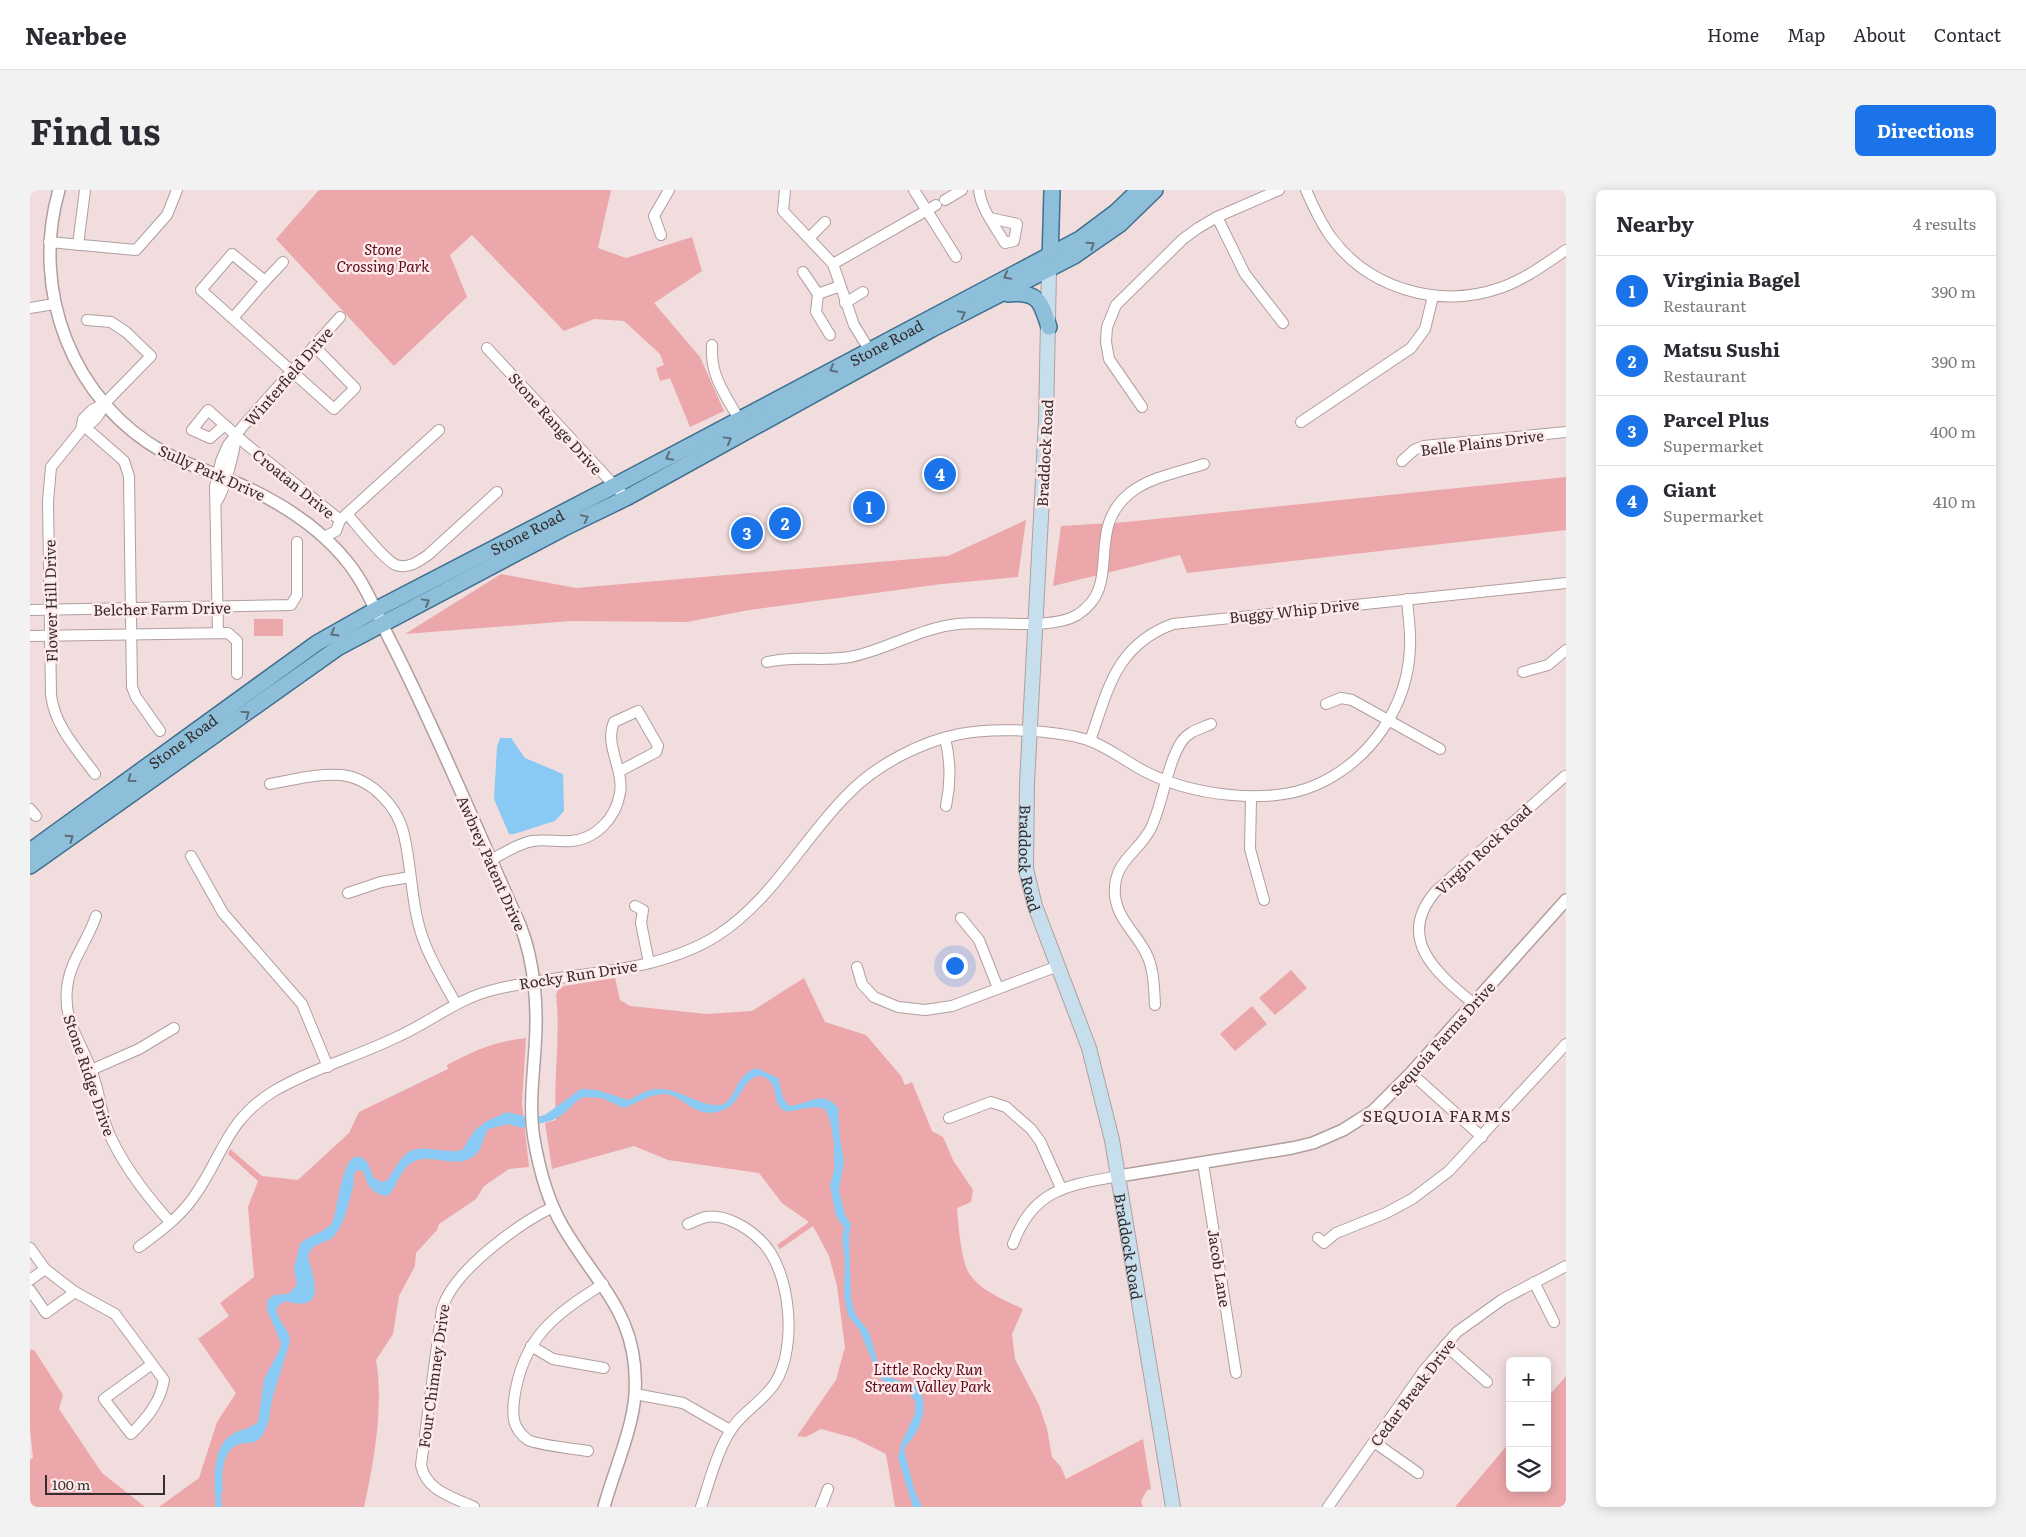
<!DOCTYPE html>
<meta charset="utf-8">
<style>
body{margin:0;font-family:Literata,serif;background:#f2f2f3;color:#2b2b33}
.controls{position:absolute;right:15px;bottom:15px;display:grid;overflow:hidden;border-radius:8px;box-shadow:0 2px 12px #0003}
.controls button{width:45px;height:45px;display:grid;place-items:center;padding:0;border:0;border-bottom:1px solid #e1e1e2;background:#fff;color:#2b2b33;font:25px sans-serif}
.scale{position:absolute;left:15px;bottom:12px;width:120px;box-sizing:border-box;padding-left:5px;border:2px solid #352d2e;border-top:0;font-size:14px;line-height:18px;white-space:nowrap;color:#352d2e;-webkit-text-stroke:4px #ffeaeb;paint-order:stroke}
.you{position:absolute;left:924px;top:775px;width:18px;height:18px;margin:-12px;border:4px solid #fff;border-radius:50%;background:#1a73e8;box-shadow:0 0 0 8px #1a73e833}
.badge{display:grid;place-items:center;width:32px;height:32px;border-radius:50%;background:#1a73e8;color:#fff;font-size:16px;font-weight:700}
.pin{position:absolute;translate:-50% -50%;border:2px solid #fff;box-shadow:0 1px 5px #0006}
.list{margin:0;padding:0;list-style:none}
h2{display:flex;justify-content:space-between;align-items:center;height:65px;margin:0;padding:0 20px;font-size:21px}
h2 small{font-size:16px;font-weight:400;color:#7c7c81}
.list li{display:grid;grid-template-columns:32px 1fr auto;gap:15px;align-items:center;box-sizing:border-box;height:70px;padding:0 20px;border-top:1px solid #e1e1e2}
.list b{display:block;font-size:19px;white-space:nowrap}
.list p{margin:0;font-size:16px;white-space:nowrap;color:#7c7c81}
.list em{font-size:16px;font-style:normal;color:#7c7c81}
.icon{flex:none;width:28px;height:28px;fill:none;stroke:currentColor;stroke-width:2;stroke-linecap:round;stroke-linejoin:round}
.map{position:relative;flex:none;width:1536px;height:1317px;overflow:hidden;border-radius:8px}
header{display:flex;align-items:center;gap:30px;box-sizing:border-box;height:70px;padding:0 25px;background:#fff;border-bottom:1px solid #e1e1e2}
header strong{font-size:24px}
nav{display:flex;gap:28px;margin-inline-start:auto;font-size:18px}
.intro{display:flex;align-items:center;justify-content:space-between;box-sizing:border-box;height:120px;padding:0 30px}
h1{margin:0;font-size:35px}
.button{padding:12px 22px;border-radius:8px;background:#1a73e8;color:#fff;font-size:18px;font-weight:700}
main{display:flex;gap:30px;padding:0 30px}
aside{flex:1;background:#fff;border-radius:8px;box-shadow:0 2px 12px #0003}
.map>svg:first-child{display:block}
.green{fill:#eba7aa}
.water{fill:#88caf4}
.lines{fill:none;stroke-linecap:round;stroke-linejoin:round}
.minor-casing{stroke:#b19e9f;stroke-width:12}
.tertiary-casing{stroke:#b19e9f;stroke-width:14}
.secondary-casing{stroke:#b19e9f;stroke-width:16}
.primary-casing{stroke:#3e708e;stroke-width:18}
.minor{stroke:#fff;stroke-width:10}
.tertiary{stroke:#fff;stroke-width:11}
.secondary{stroke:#c7dfed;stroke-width:14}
.primary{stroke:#8ebfda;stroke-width:15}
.oneway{stroke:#5d6f7b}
.labels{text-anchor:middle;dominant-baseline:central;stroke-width:5;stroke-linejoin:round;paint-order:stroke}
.park-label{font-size:15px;font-style:italic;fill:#5b071a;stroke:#ffeaeb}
.street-label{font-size:15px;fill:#352d2e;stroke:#ffeaeb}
.neighbourhood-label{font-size:16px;letter-spacing:1px;fill:#352d2e;stroke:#ffeaeb}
</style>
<header>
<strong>Nearbee</strong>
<nav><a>Home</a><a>Map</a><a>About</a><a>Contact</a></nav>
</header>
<div class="intro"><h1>Find us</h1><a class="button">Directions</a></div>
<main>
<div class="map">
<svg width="1536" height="1317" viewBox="0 0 1536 1317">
<rect width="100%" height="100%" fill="#f1dddd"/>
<g class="green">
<path d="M289 0H581L568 58 596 68 662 47 672 81 624 113 670 167 694 221 660 237 640 188 630 191 626 178 634 175 630 164 594 131 564 129 534 141 442 45 420 65 437 107 364 176 246 49Z"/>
<path d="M1536 287V340L1157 383 1150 365 1023 396 1031 336 1096 332Z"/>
<path d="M996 330 988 387 912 394 719 420 657 432 541 431 375 444 471 384 546 398 918 366Z"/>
<rect x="224" y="429" width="29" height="17"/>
<path d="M1261 780 1277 798 1245 825 1229 808Z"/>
<path d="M585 788 590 810 600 816 677 824 722 821 774 788 795 832 836 845 871 886 875 895 882 892 902 941 913 947 923 970 943 1000 941 1012 927 1018C928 1033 931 1070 939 1083 950 1101 975 1110 993 1119L982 1144 985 1169 1009 1215 1017 1239 1022 1267 1031 1277 1036 1289 1113 1249 1121 1299 1117 1300 1111 1311 1113 1317H865L856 1264 824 1248 791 1239 776 1247 767 1246 806 1190 815 1157 807 1096 799 1066 783 1036 750 1059 747 1055 779 1032 752 1013 729 983 638 970 604 956 522 979 515 933 526 930C523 888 531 847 526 805L528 800 534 796Z"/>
<path d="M1222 816 1237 834 1205 861 1190 844Z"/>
<path d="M496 848 492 913 499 977 479 979 454 996 446 1009 409 1034 407 1040 386 1063 385 1076 369 1106 363 1144 346 1170C354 1215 344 1272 334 1317H129L169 1288 187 1232 206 1203 168 1149 199 1126 190 1113 224 1087 218 1017 228 991 198 964 200 959 232 986 268 990 319 943 329 922 418 879 417 875C446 860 463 852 496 848Z"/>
<path d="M0 1159 5 1161 33 1205 29 1219 72 1283 115 1317H0V1270L3 1268 0 1240Z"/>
<path d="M1536 1186V1317H1425L1480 1252V1298H1517V1208Z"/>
</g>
<g class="water">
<path d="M470 548H481L495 568 533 584 534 621 525 631 484 644H479L464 609 467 557Z"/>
<path d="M726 878 748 888 753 908 759 916C776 916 792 898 808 918L810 950 814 971 809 1000 815 1025 821 1034 819 1047 821 1108 825 1124 839 1142 849 1177 856 1186 887 1197C899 1212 893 1232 883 1247 880 1252 876 1254 874 1260L885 1302 892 1317H883L868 1268 871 1254 885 1224V1211L879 1203 857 1194 849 1187 830 1141 818 1125 814 1106 815 1073 812 1047 814 1038 806 1026 800 996 804 980V953L800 930 795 919C779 913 761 925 753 920 741 912 751 894 732 886 709 886 714 917 687 922 663 927 654 905 634 904 621 904 606 913 594 918L572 908 553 907C543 912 537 923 527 928 516 934 503 933 492 938L479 934 458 939C453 947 453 956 447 963 429 983 400 960 381 973 370 981 367 995 359 1005L355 1006C341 1002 337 995 334 982L327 980C321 985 325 991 323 998 318 1013 315 1034 304 1046 295 1055 282 1051 278 1067 285 1092 296 1123 255 1111L247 1117C244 1129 260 1138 260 1151 255 1170 248 1188 243 1206 239 1220 241 1234 231 1247 224 1256 216 1251 207 1255 192 1261 191 1287 193 1300L191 1304 192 1317H186C184 1295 181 1256 203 1244 212 1239 220 1239 228 1232L234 1189 250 1159 251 1153 237 1120V1111L244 1105 258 1104 267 1095 264 1079 270 1054C279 1045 294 1043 302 1033 308 1024 312 947 336 971 340 975 341 983 344 988L352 992 356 991C363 983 367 973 375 965 389 951 414 965 432 960L445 940 457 931 477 922 502 928 515 925 551 899 567 900 598 910C606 907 612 902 620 900 647 894 665 917 692 915 708 907 704 886 726 878Z"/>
</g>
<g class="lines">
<defs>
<g id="minor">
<path d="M755 0 753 21 803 74 824 135 843 166"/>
<path d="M884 0 926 67"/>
<path d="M949 0C951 19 965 36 975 53L984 51 987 34 960 28"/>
<path d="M1276 0C1283 16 1290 32 1301 47 1339 99 1409 119 1470 98 1494 90 1515 74 1536 60"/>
<path d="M915 10 932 0"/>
<path d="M1187 27 1215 84 1253 133"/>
<path d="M631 45 624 26 639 0"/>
<path d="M779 48 795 32"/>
<path d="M19 52 106 60 137 25 147 0"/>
<path d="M48 55 55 0"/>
<path d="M253 72 235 91 202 64 171 100 304 219 325 198 284 156"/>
<path d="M803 74 906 15"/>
<path d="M773 82 788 104"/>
<path d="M815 113 833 102"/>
<path d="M0 118 24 114"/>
<path d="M203 128 235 91"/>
<path d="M57 130 81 132 96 142 121 166 75 213 62 220 53 229 51 240 21 277 18 311 21 505C25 537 47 559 65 584"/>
<path d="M800 145 786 122 788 104 810 96"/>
<path d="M682 155C680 185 694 203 709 229"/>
<path d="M457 158 596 308"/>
<path d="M1112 217 1079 169 1076 152 1077 137 1086 115 1153 49 1168 38 1187 27 1249 0"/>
<path d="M1271 232 1381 158 1395 139 1403 106"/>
<path d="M195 235 180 248 162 240 178 220 216 254 310 330"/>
<path d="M54 236 94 271 99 286 102 497 106 507 130 541"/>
<path d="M54 236C65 233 70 224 75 213"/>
<path d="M1372 271 1384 260 1394 256 1536 242"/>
<path d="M187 311C195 299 205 260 206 245"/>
<path d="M317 324C326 334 355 371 366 375 378 379 388 372 398 365L467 302"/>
<path d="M294 347 306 341 310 330 409 240"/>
<path d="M0 420 261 415 267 405V352"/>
<path d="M188 443 185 297 191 271 198 255 213 236 310 127"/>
<path d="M0 446 198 443 207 451V484"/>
<path d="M737 472C765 465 792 472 820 467 857 460 889 438 928 434 961 430 1020 441 1047 425 1095 395 1053 341 1100 303 1120 287 1150 282 1174 274"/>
<path d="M1493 482 1518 475 1536 460"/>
<path d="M1296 514 1311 508 1322 510 1410 559"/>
<path d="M915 548C921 572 921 593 916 616"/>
<path d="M1060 551C1078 499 1086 455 1143 434L1536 393"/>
<path d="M240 594C263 590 288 583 312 585 342 589 368 617 374 645 381 674 381 704 388 732 395 762 412 788 426 814"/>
<path d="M1221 608 1220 659 1234 710"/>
<path d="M0 619 6 626"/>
<path d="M161 666 193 723 272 814 298 877"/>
<path d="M461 670C474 663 487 654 502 651 515 649 528 652 541 651 566 649 586 628 590 603 594 579 574 555 584 532L608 521 628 556 626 562 590 581"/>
<path d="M318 703 351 692 380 687"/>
<path d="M605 716 613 720 611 733 619 773"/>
<path d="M66 726C58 751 39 772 37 799 33 832 52 853 62 882 69 901 71 922 78 941 92 974 116 1005 140 1032"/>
<path d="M931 728 949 750 968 798"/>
<path d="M827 777 832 794 844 807 868 817 895 820 922 816 1028 776"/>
<path d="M1443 813C1406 783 1365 748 1406 701L1535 586"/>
<path d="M1125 815C1124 797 1124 779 1116 763 1106 743 1088 730 1085 706 1082 671 1108 664 1121 638 1133 613 1137 573 1152 551 1159 541 1170 539 1181 534"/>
<path d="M61 880 109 859 144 838"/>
<path d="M1381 883 1452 947"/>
<path d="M919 928 961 912 976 917 1001 939 1010 951 1031 998"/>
<path d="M1173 973 1206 1183"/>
<path d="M658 1034C664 1032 670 1028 676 1027 695 1024 717 1037 730 1050 761 1078 768 1158 745 1193 733 1212 710 1223 699 1243 686 1265 679 1293 671 1317"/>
<path d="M1288 1048 1294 1053 1306 1043 1356 1023 1382 1009 1419 981 1536 854"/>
<path d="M983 1054C1003 999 1038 995 1089 986"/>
<path d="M109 1057C128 1043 149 1028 163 1008 193 967 195 931 244 901 283 878 329 866 369 846 400 832 429 808 463 800 536 781 622 787 688 745 743 709 772 650 818 604 846 575 890 552 930 544 964 537 1025 540 1058 550 1078 557 1095 571 1114 581 1160 605 1238 616 1286 595 1340 571 1378 517 1380 457 1381 441 1378 425 1377 409"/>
<path d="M0 1058 15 1079 45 1102 85 1124 134 1190C130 1213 117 1228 101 1244L74 1209 122 1174"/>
<path d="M0 1090 15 1079"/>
<path d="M1504 1092 1524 1132"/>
<path d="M0 1100 16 1123 45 1102"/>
<path d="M1415 1155 1457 1192"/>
<path d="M501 1156 523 1169 574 1178"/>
<path d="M605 1204 653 1213 700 1240"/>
<path d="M1344 1252 1388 1283"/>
<path d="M558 1261C546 1259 507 1255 498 1250 483 1239 482 1227 484 1210 492 1148 524 1125 573 1094"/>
<path d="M444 1317C423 1307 396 1301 391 1275L412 1119C423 1081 488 1034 523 1017"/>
<path d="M791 1317 798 1299"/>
<path d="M1298 1317 1395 1179 1427 1142 1473 1109 1536 1076"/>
</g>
<g id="tertiary">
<path d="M29 0C0 100 42 212 135 263 154 273 175 280 195 288 242 307 287 333 319 374 339 400 348 428 363 456 409 547 448 642 490 735 505 772 508 819 505 858 503 889 499 919 504 949 509 978 517 1009 532 1035 567 1096 610 1125 605 1204 603 1239 583 1283 574 1317"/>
<path d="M1089 986 1262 958 1283 953 1313 940 1343 921 1381 883 1536 710"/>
</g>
<g id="secondary">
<path id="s1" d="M1019 80 1016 231 997 594 996 679 1005 716 1059 858 1082 950 1143 1317"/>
</g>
<g id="primary">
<path d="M1020 71 1022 0"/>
<path d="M978 104C1008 101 1011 111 1019 137"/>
<path id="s2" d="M0 661 287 453 347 419 584 296 1050 49 1086 22 1109 0"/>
<path d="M0 676 309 457 534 338 596 308 902 139 1044 66 1090 34 1125 0"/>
</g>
</defs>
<use href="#minor" class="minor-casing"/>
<use href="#tertiary" class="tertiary-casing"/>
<use href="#secondary" class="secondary-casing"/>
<use href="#primary" class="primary-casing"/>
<use href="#minor" class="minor"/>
<use href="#tertiary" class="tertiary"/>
<use href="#secondary" class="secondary"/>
<use href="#primary" class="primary"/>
</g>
<defs><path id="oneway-chevron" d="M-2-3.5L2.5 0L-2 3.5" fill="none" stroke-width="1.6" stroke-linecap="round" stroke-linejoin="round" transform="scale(1.25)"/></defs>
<g class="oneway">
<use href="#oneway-chevron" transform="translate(1061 55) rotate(-34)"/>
<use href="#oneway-chevron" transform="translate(977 86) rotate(152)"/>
<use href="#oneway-chevron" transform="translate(932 124) rotate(-27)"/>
<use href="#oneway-chevron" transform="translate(803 179) rotate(152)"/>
<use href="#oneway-chevron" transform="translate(698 250) rotate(-29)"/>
<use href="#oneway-chevron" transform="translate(639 267) rotate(152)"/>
<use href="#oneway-chevron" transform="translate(555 328) rotate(-26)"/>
<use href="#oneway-chevron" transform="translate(396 412) rotate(-29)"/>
<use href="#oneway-chevron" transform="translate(304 443) rotate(150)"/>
<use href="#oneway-chevron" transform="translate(216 524) rotate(-35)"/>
<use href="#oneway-chevron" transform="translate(101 589) rotate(144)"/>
<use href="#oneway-chevron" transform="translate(40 648) rotate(-35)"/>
</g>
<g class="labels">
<g class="park-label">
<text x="353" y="58">Stone<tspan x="353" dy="17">Crossing Park</tspan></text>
<text x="898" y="1178">Little Rocky Run<tspan x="898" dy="17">Stream Valley Park</tspan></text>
</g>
<g class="street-label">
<text stroke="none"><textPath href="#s2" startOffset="998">Stone Road</textPath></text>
<text transform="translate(258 186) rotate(-49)">Winterfield Drive</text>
<text transform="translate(526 233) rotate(48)">Stone Range Drive</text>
<text transform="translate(1452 252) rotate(-7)">Belle Plains Drive</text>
<text transform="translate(1014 263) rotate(-87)">Braddock Road</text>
<text transform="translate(182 282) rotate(24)">Sully Park Drive</text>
<text transform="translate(264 293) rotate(39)">Croatan Drive</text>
<text stroke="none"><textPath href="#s2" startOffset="592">Stone Road</textPath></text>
<text transform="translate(20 411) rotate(-91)">Flower Hill Drive</text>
<text transform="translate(132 418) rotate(-1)">Belcher Farm Drive</text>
<text transform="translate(1264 420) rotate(-6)">Buggy Whip Drive</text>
<text stroke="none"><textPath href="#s2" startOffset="188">Stone Road</textPath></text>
<text transform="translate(1453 659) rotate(-43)">Virgin Rock Road</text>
<text stroke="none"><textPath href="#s1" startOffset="589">Braddock Road</textPath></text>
<text transform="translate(462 673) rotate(66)">Awbrey Patent Drive</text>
<text transform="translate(548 784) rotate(-9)">Rocky Run Drive</text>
<text transform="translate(1412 848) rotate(-48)">Sequoia Farms Drive</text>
<text transform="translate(60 885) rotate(71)">Stone Ridge Drive</text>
<text stroke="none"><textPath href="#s1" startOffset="992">Braddock Road</textPath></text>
<text transform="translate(1190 1078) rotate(81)">Jacob Lane</text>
<text transform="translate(403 1186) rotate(-82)">Four Chimney Drive</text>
<text transform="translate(1382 1202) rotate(-53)">Cedar Break Drive</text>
</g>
<g class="neighbourhood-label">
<text x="1407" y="925">SEQUOIA FARMS</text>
</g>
</g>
</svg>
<div class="controls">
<button>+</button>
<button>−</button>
<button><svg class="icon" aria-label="layers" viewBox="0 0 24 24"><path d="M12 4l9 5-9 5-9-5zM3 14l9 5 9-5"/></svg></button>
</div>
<div class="scale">100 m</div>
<div class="you"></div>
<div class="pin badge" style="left:839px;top:317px">1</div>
<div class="pin badge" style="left:755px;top:333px">2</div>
<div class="pin badge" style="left:717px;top:343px">3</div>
<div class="pin badge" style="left:910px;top:284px">4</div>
</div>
<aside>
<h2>Nearby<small>4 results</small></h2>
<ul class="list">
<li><span class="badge">1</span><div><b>Virginia Bagel</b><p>Restaurant</p></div><em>390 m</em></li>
<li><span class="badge">2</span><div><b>Matsu Sushi</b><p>Restaurant</p></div><em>390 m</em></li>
<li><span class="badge">3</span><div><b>Parcel Plus</b><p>Supermarket</p></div><em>400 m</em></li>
<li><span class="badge">4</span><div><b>Giant</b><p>Supermarket</p></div><em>410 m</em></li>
</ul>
</aside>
</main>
